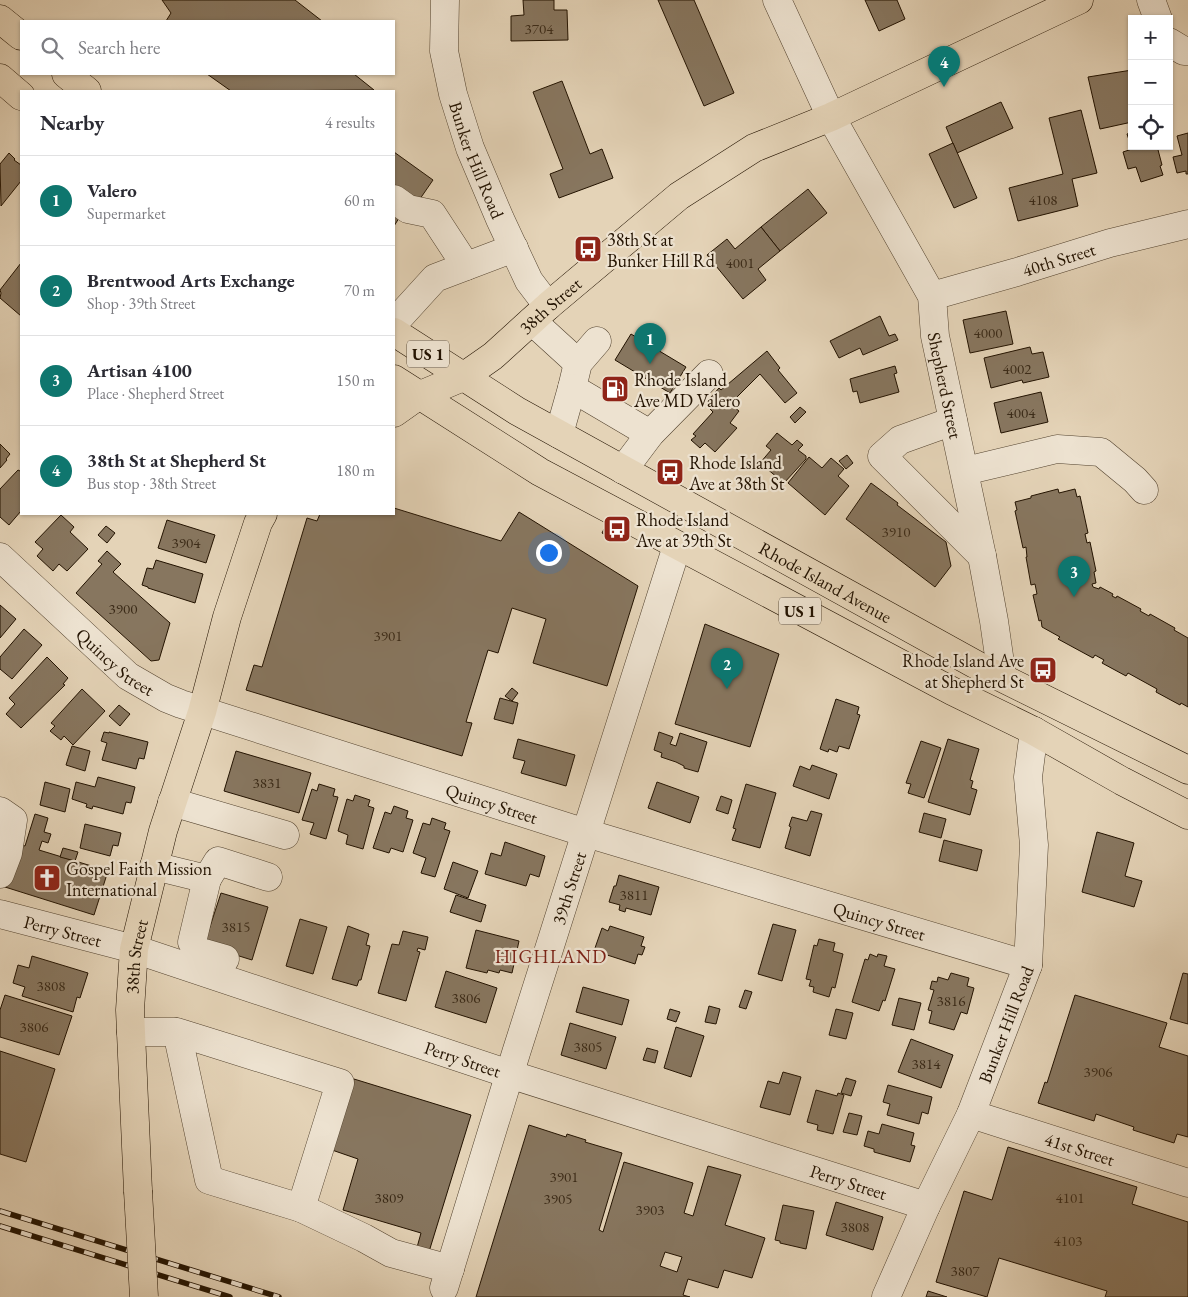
<!DOCTYPE html>
<meta charset="utf-8">
<style>
body{margin:0;font-family:"EB Garamond",serif;background:#f2f2f3;color:#2b2b33}
.controls{position:absolute;right:15px;top:15px;display:grid;overflow:hidden;border-radius:0px;box-shadow:0 1px 4px #0004}
.controls button{width:45px;height:45px;display:grid;place-items:center;padding:0;border:0;border-bottom:1px solid #e1e1e2;background:#fff;color:#2b2b33;font:25px sans-serif}
.you{position:absolute;left:548px;top:552px;width:18px;height:18px;margin:-12px;border:4px solid #fff;border-radius:50%;background:#1a73e8;box-shadow:0 0 0 8px #1a73e833}
.badge{display:grid;place-items:center;width:32px;height:32px;border-radius:50%;background:#0f766e;color:#fff;font-size:16px;font-weight:700}
.pin{position:absolute;translate:-50% -41px;filter:drop-shadow(0 1px 2px #0008)}
.pin::after{content:'';position:absolute;top:26px;width:18px;height:15px;background:inherit;clip-path:polygon(0 0,100% 0,50% 100%)}
.list{margin:0;padding:0;list-style:none}
h2{display:flex;justify-content:space-between;align-items:center;height:65px;margin:0;padding:0 20px;font-size:21px}
h2 small{font-size:16px;font-weight:400;color:#7c7c81}
.list li{display:grid;grid-template-columns:32px 1fr auto;gap:15px;align-items:center;box-sizing:border-box;height:90px;padding:0 20px;border-top:1px solid #e1e1e2}
.list b{display:block;font-size:19px;white-space:nowrap}
.list p{margin:0;font-size:16px;white-space:nowrap;color:#7c7c81}
.list em{font-size:16px;font-style:normal;color:#7c7c81}
.icon{flex:none;width:28px;height:28px;fill:none;stroke:currentColor;stroke-width:2;stroke-linecap:round;stroke-linejoin:round}
.map{position:relative;flex:none;width:1188px;height:1297px;overflow:hidden}
.search{position:absolute;background:#fff;box-shadow:0 1px 4px #0004;left:20px;top:20px;width:375px;height:55px;display:flex;align-items:center;gap:12px;box-sizing:border-box;padding:0 18px;border-radius:0px;color:#7c7c81;font-size:19px}
.panel{position:absolute;background:#fff;box-shadow:0 1px 4px #0004;left:20px;top:90px;width:375px;height:425px;border-radius:0px}
.map>svg:first-child{display:block}
.building{fill:#87765f;stroke:#221200;fill-rule:evenodd}
.lines{fill:none;stroke-linecap:round;stroke-linejoin:round}
.minor-casing{stroke:#52422e;stroke-width:29}
.major-casing{stroke:#221200;stroke-width:29}
.minor{stroke:#ede2d0;stroke-width:28}
.major{stroke:#e4d3b7;stroke-width:28}
.rail-casing{stroke:#221200;stroke-width:5.5}
.rail{stroke:#ede2d0;stroke-width:4;stroke-dasharray:11;stroke-linecap:butt}
.major-bridge-casing{stroke:#221200;stroke-width:29;stroke-linecap:butt}
.major-bridge{stroke:#e4d3b7;stroke-width:28}
.labels{text-anchor:middle;dominant-baseline:central;stroke-width:4.5;stroke-linejoin:round;paint-order:stroke}
.number-label{font-size:15px;fill:#3b2b18}
.shield{fill:#ede2d0;stroke:#5f503e;stroke-width:1}
.shield-label{font-size:16px;font-weight:bold;fill:#221200}
.street-label{font-size:18px;fill:#221200;stroke:#ede2d0}
.poi-label{font-size:18px;fill:#221200;stroke:#ede2d0;text-anchor:start}
.neighbourhood-label{font-size:19px;letter-spacing:1px;fill:#7a1f14;stroke:#ede2d0}
</style>
<div class="map">
<svg width="1188" height="1297" viewBox="0 0 1188 1297">
<rect width="100%" height="100%" fill="#e4d3b7"/>
<filter id="stains"><feTurbulence type="fractalNoise" baseFrequency=".004" numOctaves="4"/><feColorMatrix values="0 0 0 0 .2 0 0 0 0 .09 0 0 0 0 .02 0 0 0 .5 -.17"/></filter>
<radialGradient id="worn" r=".72"><stop offset=".6" stop-color="#630" stop-opacity="0"/><stop offset="1" stop-color="#630" stop-opacity=".3"/></radialGradient>
<g class="building">
<path d="M162 0H295L322 21H166L171 13Z"/>
<path d="M523 0H554V10H567L568 40 511 41V16L524 15Z"/>
<path d="M658 0H694L734 93 704 106Z"/>
<path d="M865 0H897L905 19 879 31Z"/>
<path d="M1132 70V122L1100 129 1088 77Z"/>
<path d="M207 74H354L374 90 231 91Z"/>
<path d="M562 81 590 154 602 149 613 178 559 198 550 174 563 169 533 92Z"/>
<path d="M1001 102 1013 128 957 153 946 127Z"/>
<path d="M1081 110 1097 173 1072 179 1078 206 1018 221 1009 188 1063 174 1049 118Z"/>
<path d="M1132 132V146H1157L1162 165 1160 166 1163 175 1141 182 1136 167 1128 169 1123 152 1132 149 1127 134Z"/>
<path d="M1188 133V174H1186V171L1177 173 1173 157 1182 155 1177 136Z"/>
<path d="M953 143 977 198 954 208 929 154Z"/>
<path d="M394 152 433 180 413 209 394 195Z"/>
<path d="M9 153 15 159 14 160 21 165V181L1 206 0 164Z"/>
<path d="M808 189 827 213 780 251 761 227Z"/>
<path d="M394 207 401 215 394 226Z"/>
<path d="M761 227 780 251 758 269 766 280 743 299 707 255 727 239 735 249Z"/>
<path d="M21 263V316L0 298 1 293 0 290Z"/>
<path d="M1006 311 1013 344 970 353 963 320Z"/>
<path d="M880 316 889 336 895 334 898 340 863 355 860 348 839 358 830 341Z"/>
<path d="M631 334 686 367 670 393 615 360Z"/>
<path d="M1030 347 1032 354 1043 352 1049 377 1023 383 1022 380 991 388 984 358Z"/>
<path d="M767 351 780 368 778 370 797 393 785 403 760 374 730 404 739 411 730 423 737 428 715 452 705 443 700 448 691 440 696 436 693 434 713 412 705 404 719 388 721 390Z"/>
<path d="M895 366 897 373 894 374 899 392 860 403 857 391 853 392 850 379Z"/>
<path d="M1041 392 1048 422 1001 433 994 403Z"/>
<path d="M800 407 806 412 795 423 790 417Z"/>
<path d="M777 433 792 445 797 440 803 445 798 450 806 456V459L784 483 760 463 771 450 766 446Z"/>
<path d="M0 444 10 454 6 459 7 460 0 468Z"/>
<path d="M847 455 853 463 846 469 839 461Z"/>
<path d="M809 457 822 468 831 458 844 469 838 476 849 486 825 515 788 483Z"/>
<path d="M18 470 20 471 21 470V511L9 525 0 517V489Z"/>
<path d="M871 483 898 503 897 505 946 542 951 566 935 587 846 519Z"/>
<path d="M1058 489 1059 493 1075 489 1077 497 1080 496 1088 533 1085 534 1087 543 1090 542 1096 571 1094 572 1096 583 1092 584 1093 587 1099 589 1100 587 1113 594 1112 596 1116 598 1117 596 1141 609 1140 611 1149 616 1150 614 1175 628 1174 630 1188 638V707L1181 703 1180 705 1156 692 1157 689 1128 673 1126 676 1102 663 1104 660 1095 655 1093 658 1058 639 1060 637 1042 627 1041 620 1039 621 1033 595 1037 594 1035 584 1031 585 1026 557H1027L1026 547 1023 548 1015 511 1017 510 1015 502 1031 498V496Z"/>
<path d="M394 508 501 541 519 512 638 586 607 686 533 663 546 619 512 608 498 653 488 650 466 722 472 723 462 756 246 690 254 665 262 667 307 518 317 521 320 514H394Z"/>
<path d="M61 515 74 527 70 532 88 549 67 571 59 564 53 571 37 556 43 549 35 542Z"/>
<path d="M167 520 215 535 206 563 158 548Z"/>
<path d="M106 526 115 533 107 543 98 535Z"/>
<path d="M604 529 616 535 614 539 602 533Z"/>
<path d="M107 551 121 564 113 572 170 623 159 660 151 661 76 593 102 564 98 561Z"/>
<path d="M156 560 203 574 195 603 148 588V587L142 585 147 568 153 569Z"/>
<path d="M0 605 16 619 0 638Z"/>
<path d="M705 624 779 654 750 747 675 724Z"/>
<path d="M24 629 42 645 12 679 0 669V657Z"/>
<path d="M47 657 68 678 63 684 65 685 21 728 6 714 15 704 9 698Z"/>
<path d="M512 688 518 693 512 701 505 696Z"/>
<path d="M82 689 105 711 73 745 64 736 61 740 50 731 55 726 51 723Z"/>
<path d="M500 698 518 703 513 724 494 719Z"/>
<path d="M836 699 859 707 857 714 860 715 849 749 839 746 837 752 829 749 828 752 820 749Z"/>
<path d="M119 705 130 714 120 726 109 716Z"/>
<path d="M104 732 109 733V732L148 742 144 759 139 758 136 769 102 760 107 743 101 741Z"/>
<path d="M659 732 673 737 670 744 676 746 680 733 707 742 698 772 684 768V766L676 762 661 757 662 753 654 750Z"/>
<path d="M518 739 575 755 566 786 521 773 525 761 513 758Z"/>
<path d="M948 739 979 749 970 780 973 781 971 788 977 790 970 815 928 802Z"/>
<path d="M921 741 941 748 924 798 908 793 911 784 906 783Z"/>
<path d="M72 746 90 751 85 771 66 765Z"/>
<path d="M236 751 311 773 299 813 224 791Z"/>
<path d="M812 765 837 774 829 799 793 786 800 766 810 770Z"/>
<path d="M98 777 135 787 131 803 126 802 123 814 93 806 92 809 86 807 87 804 72 799 76 782 95 787Z"/>
<path d="M45 782 70 789 65 812 40 805Z"/>
<path d="M657 782 699 797 690 823 648 808Z"/>
<path d="M319 784 335 789 333 796 338 797 326 839 310 834 314 823 302 820 312 789 317 791Z"/>
<path d="M746 784 776 793 760 848 732 840 736 829 733 828Z"/>
<path d="M355 795 370 800 368 806 374 808 363 849 346 844 348 835 338 831 347 799 353 801Z"/>
<path d="M721 796 732 800 728 814 716 810Z"/>
<path d="M394 806 408 811 406 818 413 820 403 852 391 848 389 853 373 848 385 812 391 814Z"/>
<path d="M811 811 822 814 810 856 785 848 791 827 789 826 792 817 807 821Z"/>
<path d="M924 813 946 819 941 838 919 832Z"/>
<path d="M35 814 48 818 44 832 51 834 48 843 42 841 39 850 108 871 94 915 5 887 16 854 13 843 25 846Z"/>
<path d="M432 818 446 823 444 829 450 831 435 877 421 873 426 858 413 853 423 823 430 825Z"/>
<path d="M85 824 121 833 118 846 113 845 110 856 80 848Z"/>
<path d="M1097 832 1134 843 1125 876 1142 881 1134 907 1082 892Z"/>
<path d="M944 840 982 850 977 871 939 861Z"/>
<path d="M505 842 545 856 539 877 530 874 526 886 485 874 491 853 501 856Z"/>
<path d="M63 848 78 852 75 861 60 857Z"/>
<path d="M453 862 478 871 468 898 444 889Z"/>
<path d="M619 875 659 887 651 915 626 908 625 912 619 910 620 905 609 902 614 886H616Z"/>
<path d="M221 893 268 907 252 960 204 945Z"/>
<path d="M456 895 486 905 481 922 450 912Z"/>
<path d="M300 919 327 927 313 974 286 966Z"/>
<path d="M773 924 796 930 782 981 758 974Z"/>
<path d="M348 926 369 934 366 945 370 946 361 980H359L357 986 332 979Z"/>
<path d="M610 926 644 937 641 946 645 947 642 955 638 954 635 964 601 953 602 951 595 948 602 928 608 931Z"/>
<path d="M476 930 519 941 512 973 500 970 499 973 488 970 487 973 466 968Z"/>
<path d="M403 931 428 937 425 950 418 948 417 951 420 952 406 1001 378 993 392 944 399 945Z"/>
<path d="M819 939 835 943 833 951 843 954 835 988 832 987 829 997 813 992 814 987 809 986 811 980 806 979 814 945 817 946Z"/>
<path d="M870 954 877 957 878 954 887 956 884 966 895 969 885 1001 883 1000 879 1011 852 1002 865 959 868 960Z"/>
<path d="M32 956 88 973 80 998 77 997 73 1012 22 996 25 987 13 983 18 965 29 968Z"/>
<path d="M446 971 497 988 486 1023 435 1007Z"/>
<path d="M951 973 969 978 967 986 974 988 967 1014 961 1012 954 1030 929 1023 932 1011 928 1010 934 990 930 989 932 981 937 982 938 977 948 980Z"/>
<path d="M1183 973 1188 974V1024L1170 1019Z"/>
<path d="M583 987 629 1000 622 1025 576 1012Z"/>
<path d="M745 990 752 992 746 1009 739 1007Z"/>
<path d="M5 995 72 1016 59 1055 0 1037V1010Z"/>
<path d="M1075 995 1167 1023 1159 1047 1188 1056V1137L1177 1134 1174 1143 1133 1130 1134 1127 1096 1114 1094 1121 1038 1103 1045 1082 1047 1083Z"/>
<path d="M899 998 921 1003 914 1030 892 1025Z"/>
<path d="M709 1006 720 1009 716 1024 705 1022Z"/>
<path d="M670 1009 680 1012 676 1022 667 1019Z"/>
<path d="M836 1009 853 1013 846 1039 829 1035Z"/>
<path d="M570 1023 616 1037 606 1069 561 1055Z"/>
<path d="M676 1027 704 1036 691 1077 664 1068Z"/>
<path d="M911 1039 953 1055 941 1088 898 1072Z"/>
<path d="M647 1048 658 1051 655 1063 643 1060Z"/>
<path d="M0 1051 55 1069 26 1162 0 1154Z"/>
<path d="M783 1072 801 1077 790 1115 760 1107 768 1081 779 1084Z"/>
<path d="M846 1078 856 1081 851 1096 841 1093Z"/>
<path d="M354 1079 471 1115 428 1255 416 1251 421 1233 343 1210 358 1159 332 1150Z"/>
<path d="M888 1085 932 1097 928 1114 922 1112 919 1124 887 1115 890 1104 883 1102Z"/>
<path d="M816 1090 837 1096 838 1093 844 1095 833 1134 817 1130 818 1125 807 1122Z"/>
<path d="M849 1113 862 1116 857 1135 843 1132Z"/>
<path d="M882 1124 914 1133 911 1145 915 1146 910 1162 874 1152V1149L864 1146 868 1131 879 1134Z"/>
<path d="M529 1125 566 1137 567 1134 586 1140 585 1142 622 1153 599 1230 603 1232 624 1162 693 1183 684 1213 693 1216 708 1166 741 1175 725 1225 765 1238 752 1278 724 1270 718 1288 688 1279 683 1295 690 1297H476ZM665 1252 682 1257 677 1272 660 1266Z"/>
<path d="M1008 1147 1137 1187 1132 1204 1188 1222V1297H1105L1107 1291 999 1258 987 1297 936 1282 964 1191 992 1200Z"/>
<path d="M836 1202 883 1217 873 1250 826 1235Z"/>
<path d="M783 1205 814 1211 806 1249 780 1243V1241L775 1240Z"/>
<path d="M928 1291 947 1297H926Z"/>
</g>
<g class="lines">
<defs>
<g id="minor">
<path id="s1" d="M445 0 444 51 453 94 470 148 500 219 529 281 548 306"/>
<path id="s2" d="M777 0 831 117 932 296 935 336 982 556 994 621 1002 677"/>
<path d="M1151 0 1158 19"/>
<path d="M1169 42 1184 51H1188"/>
<path d="M394 199 408 209 432 214 466 266"/>
<path id="s3" d="M932 296 1017 272 1110 243 1188 224"/>
<path d="M532 321 578 363"/>
<path d="M394 323 435 278 514 248"/>
<path d="M597 341 578 363 572 388 650 434"/>
<path d="M953 421 900 440 882 456 982 556"/>
<path d="M559 434 572 388"/>
<path d="M623 470 650 434 709 374"/>
<path d="M965 471 1057 449 1101 452 1135 480 1144 490"/>
<path id="s4" d="M0 557 128 676 166 698 181 704 586 833 1028 965"/>
<path d="M172 802 285 835"/>
<path d="M0 811 13 820 8 853 0 874"/>
<path d="M154 866 207 879 218 861 268 877"/>
<path d="M207 879 192 942 197 951 225 959"/>
<path id="s5" d="M0 914 134 949 509 1074 926 1206"/>
<path d="M131 1032H177L340 1083 301 1208 209 1180 177 1032"/>
<path id="s6" d="M971 1114 1188 1183"/>
<path d="M301 1208 364 1238 391 1253 450 1269"/>
<path id="s7" d="M444 1288 516 1053 677 546"/>
<path id="s8" d="M886 1297 926 1206 971 1114 1028 965 1034 845 1028 777 1034 731"/>
</g>
<g id="major">
<path d="M0 19 21 36"/>
<path d="M66 74 87 91"/>
<path d="M0 78 21 96"/>
<path id="s9" d="M394 332 517 411 982 668 1188 770"/>
<path d="M394 379 540 472 952 691 1034 731 1122 781 1188 815"/>
<path id="s10" d="M394 413 418 396 463 377 493 356 548 306 679 196 754 148 831 117 1079 0"/>
<path id="s11" d="M138 1191 130 1010 134 949 163 831 202 712 227 617 258 523 263 514"/>
</g>
</defs>
<use href="#minor" class="minor-casing"/>
<use href="#major" class="major-casing"/>
<use href="#minor" class="minor"/>
<use href="#major" class="major"/>
<defs>
<g id="rail">
<path d="M0 1211 279 1297"/>
<path d="M0 1226 230 1297"/>
</g>
</defs>
<use href="#rail" class="rail-casing"/>
<use href="#rail" class="rail"/>
<defs>
<path id="major-bridge" d="M138 1191 144 1297"/>
</defs>
<use href="#major-bridge" class="major-bridge-casing"/>
<use href="#major-bridge" class="major-bridge"/>
</g>
<defs>
<symbol id="bus-square" viewBox="-11 -11 22 22"><rect x="-9" y="-9" width="18" height="18" rx="4" fill="#8f2418" stroke="#ede2d0"/><path d="M-5-6H5V4H4V6H2V4H-2V6H-4V4H-5ZM-3.5-4V0h7V-4ZM-3.5 1.2v1.5H-2V1.2ZM2 1.2v1.5H3.5V1.2Z" fill="#fff"/></symbol>
<symbol id="fuel-square" viewBox="-11 -11 22 22"><rect x="-9" y="-9" width="18" height="18" rx="4" fill="#8f2418" stroke="#ede2d0"/><path d="M-5.5-6h7V0h2V4h1.3V-2.5L3-4.5l.8-.8L6-3V5H2.5V1h-1V6h-7ZM-4.2-4.7v3.2H.2V-4.7Z" fill="#fff"/></symbol>
<symbol id="church-square" viewBox="-11 -11 22 22"><rect x="-9" y="-9" width="18" height="18" rx="4" fill="#8f2418" stroke="#ede2d0"/><path d="M-1.2-6h2.4v3.5h3.3v2.4h-3.3V6h-2.4V-.1h-3.3v-2.4h3.3Z" fill="#fff"/></symbol>
</defs>
<g fill-rule="evenodd">
<use href="#bus-square" x="572" y="233" width="32" height="32"/>
<use href="#fuel-square" x="599" y="373" width="32" height="32"/>
<use href="#bus-square" x="654" y="456" width="32" height="32"/>
<use href="#bus-square" x="601" y="513" width="32" height="32"/>
<use href="#bus-square" x="1027" y="654" width="32" height="32"/>
<use href="#church-square" x="31" y="862" width="32" height="32"/>
</g>
<g class="labels">
<g class="number-label">
<text x="539" y="28">3704</text>
<text x="1043" y="199">4108</text>
<text x="740" y="262">4001</text>
<text x="988" y="332">4000</text>
<text x="1017" y="368">4002</text>
<text x="1021" y="412">4004</text>
<text x="896" y="531">3910</text>
<text x="186" y="542">3904</text>
<text x="123" y="608">3900</text>
<text x="388" y="635">3901</text>
<text x="267" y="782">3831</text>
<text x="634" y="894">3811</text>
<text x="236" y="926">3815</text>
<text x="51" y="985">3808</text>
<text x="466" y="997">3806</text>
<text x="951" y="1000">3816</text>
<text x="34" y="1026">3806</text>
<text x="588" y="1046">3805</text>
<text x="926" y="1063">3814</text>
<text x="1098" y="1071">3906</text>
<text x="564" y="1176">3901</text>
<text x="389" y="1197">3809</text>
<text x="1070" y="1197">4101</text>
<text x="558" y="1198">3905</text>
<text x="650" y="1209">3903</text>
<text x="855" y="1226">3808</text>
<text x="1068" y="1240">4103</text>
<text x="965" y="1270">3807</text>
</g>
<g class="shield">
<rect x="407" y="340.5" width="42" height="27" rx="4"/>
<rect x="779" y="597.5" width="42" height="27" rx="4"/>
</g>
<g class="shield-label">
<text x="428" y="354">US 1</text>
<text x="800" y="611">US 1</text>
</g>
<g class="street-label">
<text stroke="none"><textPath href="#s1" startOffset="165">Bunker Hill Road</textPath></text>
<text stroke="none"><textPath href="#s3" startOffset="132">40th Street</textPath></text>
<text stroke="none"><textPath href="#s10" startOffset="191">38th Street</textPath></text>
<text stroke="none"><textPath href="#s2" startOffset="425">Shepherd Street</textPath></text>
<text stroke="none"><textPath href="#s9" startOffset="499">Rhode Island Avenue</textPath></text>
<text stroke="none"><textPath href="#s4" startOffset="156">Quincy Street</textPath></text>
<text stroke="none"><textPath href="#s4" startOffset="561">Quincy Street</textPath></text>
<text stroke="none"><textPath href="#s7" startOffset="419">39th Street</textPath></text>
<text stroke="none"><textPath href="#s4" startOffset="966">Quincy Street</textPath></text>
<text stroke="none"><textPath href="#s5" startOffset="65">Perry Street</textPath></text>
<text stroke="none"><textPath href="#s11" startOffset="235">38th Street</textPath></text>
<text stroke="none"><textPath href="#s8" startOffset="298">Bunker Hill Road</textPath></text>
<text stroke="none"><textPath href="#s5" startOffset="485">Perry Street</textPath></text>
<text stroke="none"><textPath href="#s6" startOffset="114">41st Street</textPath></text>
<text stroke="none"><textPath href="#s5" startOffset="890">Perry Street</textPath></text>
</g>
<g class="poi-label">
<text x="607" y="239">38th St at<tspan x="607" dy="21">Bunker Hill Rd</tspan></text>
<text x="634" y="379">Rhode Island<tspan x="634" dy="21">Ave MD Valero</tspan></text>
<text x="689" y="462">Rhode Island<tspan x="689" dy="21">Ave at 38th St</tspan></text>
<text x="636" y="519">Rhode Island<tspan x="636" dy="21">Ave at 39th St</tspan></text>
<text x="1024" y="660" text-anchor="end">Rhode Island Ave<tspan x="1024" dy="21">at Shepherd St</tspan></text>
<text x="66" y="868">Gospel Faith Mission<tspan x="66" dy="21">International</tspan></text>
</g>
<g class="neighbourhood-label">
<text x="551" y="956">HIGHLAND</text>
</g>
</g>
<rect width="100%" height="100%" filter="url(#stains)"/>
<rect width="100%" height="100%" fill="url(#worn)"/>
</svg>
<div class="controls">
<button>+</button>
<button>−</button>
<button><svg class="icon" aria-label="locate" viewBox="0 0 24 24"><circle cx="12" cy="12" r="6"/><path d="M12 2v4M12 18v4M2 12h4M18 12h4"/></svg></button>
</div>
<div class="you"></div>
<div class="pin badge" style="left:650px;top:364px">1</div>
<div class="pin badge" style="left:727px;top:689px">2</div>
<div class="pin badge" style="left:1074px;top:597px">3</div>
<div class="pin badge" style="left:944px;top:87px">4</div>
<div class="search"><svg class="icon" aria-label="search" viewBox="0 0 24 24"><circle cx="10" cy="10" r="6"/><path d="M15 15l6 6"/></svg>Search here</div>
<section class="panel">
<h2>Nearby<small>4 results</small></h2>
<ul class="list">
<li><span class="badge">1</span><div><b>Valero</b><p>Supermarket</p></div><em>60 m</em></li>
<li><span class="badge">2</span><div><b>Brentwood Arts Exchange</b><p>Shop · 39th Street</p></div><em>70 m</em></li>
<li><span class="badge">3</span><div><b>Artisan 4100</b><p>Place · Shepherd Street</p></div><em>150 m</em></li>
<li><span class="badge">4</span><div><b>38th St at Shepherd St</b><p>Bus stop · 38th Street</p></div><em>180 m</em></li>
</ul>
</section>
</div>
